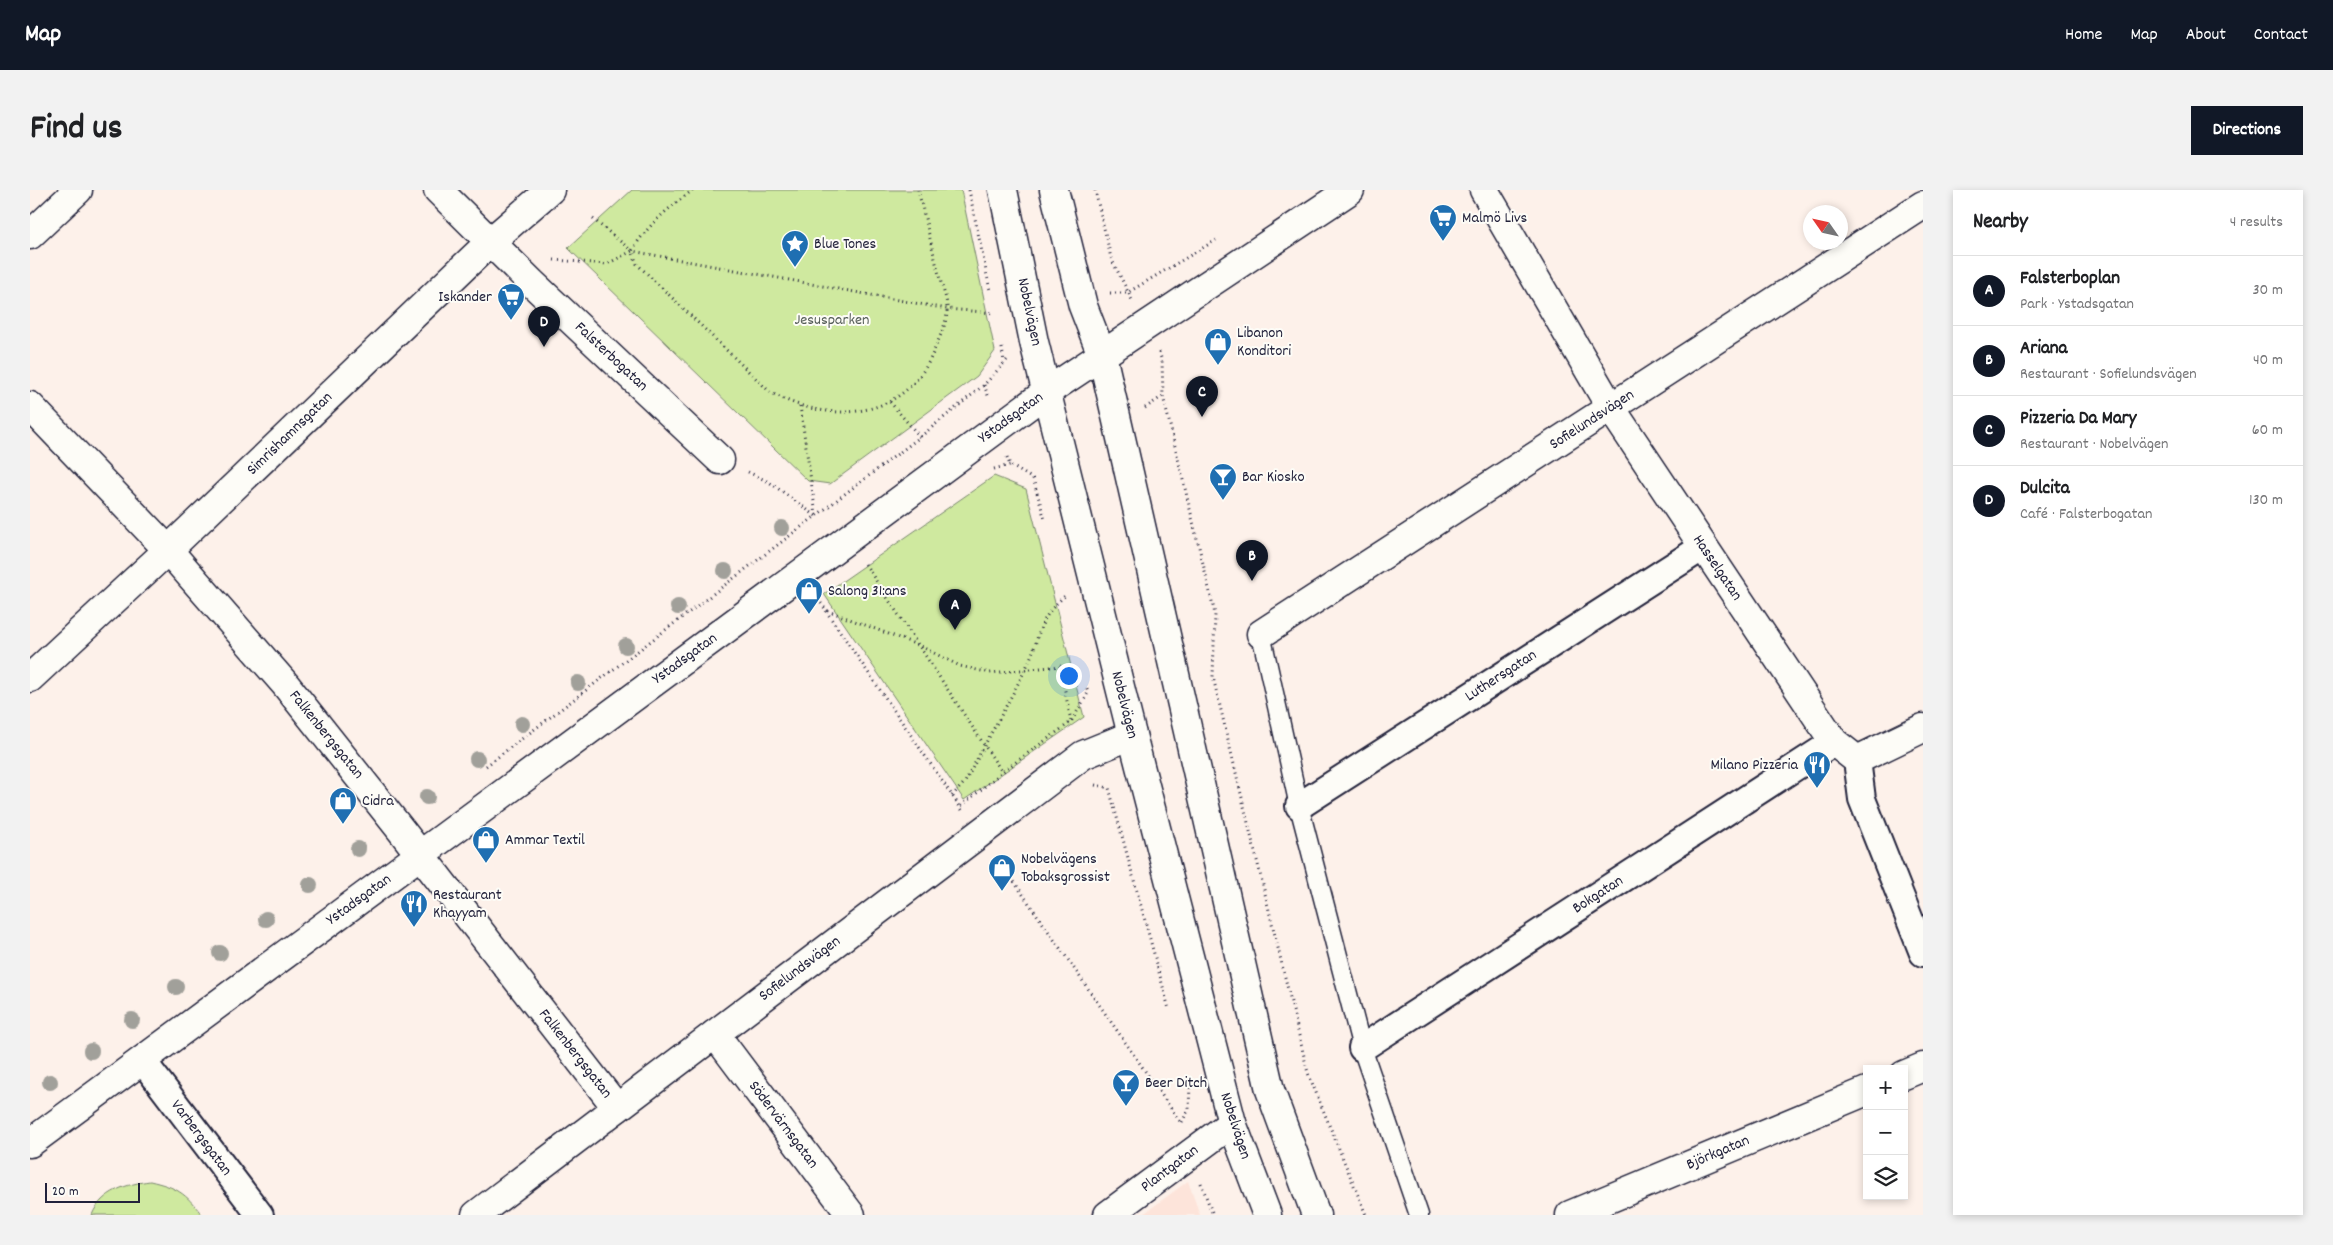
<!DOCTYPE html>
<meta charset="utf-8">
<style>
body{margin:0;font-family:Dekko,sans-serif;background:#f2f2f2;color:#202124}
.controls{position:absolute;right:15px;bottom:15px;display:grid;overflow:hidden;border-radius:0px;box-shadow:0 2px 8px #0003}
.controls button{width:45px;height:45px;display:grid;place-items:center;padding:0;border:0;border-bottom:1px solid #e0e0e0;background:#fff;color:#202124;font:25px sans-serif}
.compass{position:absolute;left:1773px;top:15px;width:45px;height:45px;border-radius:50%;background:#fff;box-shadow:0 2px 8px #0003;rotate:304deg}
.scale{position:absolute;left:15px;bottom:12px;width:95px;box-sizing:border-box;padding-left:5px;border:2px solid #22223b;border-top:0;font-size:14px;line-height:18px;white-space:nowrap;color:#22223b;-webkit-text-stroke:4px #fdfcf7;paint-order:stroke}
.you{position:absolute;left:1038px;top:485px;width:18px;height:18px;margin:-12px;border:4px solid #fff;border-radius:50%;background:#1a73e8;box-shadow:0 0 0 8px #1a73e833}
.badge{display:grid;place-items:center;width:32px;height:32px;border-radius:50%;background:#111827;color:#fff;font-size:16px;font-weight:700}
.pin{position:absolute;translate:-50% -41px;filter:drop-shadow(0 1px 2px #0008)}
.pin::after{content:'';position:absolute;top:26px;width:18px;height:15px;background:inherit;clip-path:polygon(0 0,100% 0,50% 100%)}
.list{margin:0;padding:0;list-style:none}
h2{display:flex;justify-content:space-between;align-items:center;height:65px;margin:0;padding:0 20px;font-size:21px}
h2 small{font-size:16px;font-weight:400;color:#757577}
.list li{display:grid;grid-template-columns:32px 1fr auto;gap:15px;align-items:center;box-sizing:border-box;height:70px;padding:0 20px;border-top:1px solid #e0e0e0}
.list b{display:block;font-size:19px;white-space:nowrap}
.list p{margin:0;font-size:16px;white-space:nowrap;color:#757577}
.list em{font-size:16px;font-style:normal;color:#757577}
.icon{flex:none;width:28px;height:28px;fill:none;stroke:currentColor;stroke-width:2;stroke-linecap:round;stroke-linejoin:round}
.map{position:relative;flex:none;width:1893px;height:1025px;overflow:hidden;border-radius:0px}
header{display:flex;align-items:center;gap:30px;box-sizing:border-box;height:70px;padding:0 25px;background:#111827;color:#fff}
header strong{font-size:24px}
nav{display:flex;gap:28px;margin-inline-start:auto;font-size:18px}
.intro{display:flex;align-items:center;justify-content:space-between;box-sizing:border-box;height:120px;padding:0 30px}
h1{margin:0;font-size:35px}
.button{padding:12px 22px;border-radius:0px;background:#111827;color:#fff;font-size:18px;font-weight:700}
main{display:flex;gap:30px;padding:0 30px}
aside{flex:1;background:#fff;border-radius:0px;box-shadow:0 2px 8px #0003}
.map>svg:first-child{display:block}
.built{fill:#fde4da}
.green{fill:#cfe99f;stroke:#78866d}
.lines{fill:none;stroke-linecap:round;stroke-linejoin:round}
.service-casing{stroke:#22223b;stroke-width:21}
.pedestrian-casing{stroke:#22223b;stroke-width:30}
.minor-casing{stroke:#22223b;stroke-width:31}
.secondary-casing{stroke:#22223b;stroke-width:31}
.path{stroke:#22223b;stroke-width:3;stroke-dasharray:1 4;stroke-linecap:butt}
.service{stroke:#fdfcf7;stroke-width:18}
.pedestrian{stroke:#fdfcf7;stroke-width:26}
.minor{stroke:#fdfcf7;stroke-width:28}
.secondary{stroke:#fdfcf7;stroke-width:28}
.tree{fill:#a1a09a}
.labels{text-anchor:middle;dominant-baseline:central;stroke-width:4;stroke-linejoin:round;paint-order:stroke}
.poi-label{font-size:16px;fill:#22223b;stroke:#fdfcf7;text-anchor:start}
.street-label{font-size:16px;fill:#22223b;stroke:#fdfcf7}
.park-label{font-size:16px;fill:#565e59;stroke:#fdfcf7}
</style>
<header>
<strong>Map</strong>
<nav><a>Home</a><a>Map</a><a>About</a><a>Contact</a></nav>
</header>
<div class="intro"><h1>Find us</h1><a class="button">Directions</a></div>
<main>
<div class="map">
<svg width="1893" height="1025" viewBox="0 0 1893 1025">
<rect width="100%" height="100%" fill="#fdf1ea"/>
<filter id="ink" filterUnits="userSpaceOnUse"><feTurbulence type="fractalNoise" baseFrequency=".02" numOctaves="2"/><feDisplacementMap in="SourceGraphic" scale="10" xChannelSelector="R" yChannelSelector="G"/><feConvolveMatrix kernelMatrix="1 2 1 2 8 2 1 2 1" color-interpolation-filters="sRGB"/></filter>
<g filter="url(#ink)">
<path class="built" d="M1158 991 1170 1025H1112Z"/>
<g class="green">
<path d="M602 0H931L965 161 947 186 800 294 778 291 538 58Z"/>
<path d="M964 286 996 299 1054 527 934 610 794 404Z"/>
<path d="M120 991C146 997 156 1003 172 1025H62C72 1001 97 994 120 991Z"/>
</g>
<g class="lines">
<defs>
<path id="service" d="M1231 444 1269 616 1332 858 1389 1025"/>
<g id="pedestrian">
<path d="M1827 570 1832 609 1893 763"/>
<path d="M1269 616 1673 357"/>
<path d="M1332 858 1804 552"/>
<path d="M112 870 230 1025"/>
</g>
<g id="minor">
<path d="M408 0 502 93 690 270"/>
<path d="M1454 0 1581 218 1804 552 1827 570 1893 538"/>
<path d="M0 45 48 0"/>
<path d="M0 216 138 360 255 494 371 640 587 918"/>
<path d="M1231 444 1893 15"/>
<path d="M0 488 138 360 461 51 520 0"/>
<path d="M685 844 821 1025"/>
<path d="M1874 885 1893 877"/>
<path d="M0 953 1018 201 1320 0"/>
<path d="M446 1025 1053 565 1102 545"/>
<path d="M1078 1025 1202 933"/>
<path d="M1540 1025 1837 901"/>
</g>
<g id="secondary">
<path d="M973 0 1004 152 1102 545 1202 933 1237 1025"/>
<path d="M1024 0 1053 116 1072 165 1240 900 1286 1025"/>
</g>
</defs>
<use href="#service" class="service-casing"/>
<use href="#pedestrian" class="pedestrian-casing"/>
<use href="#minor" class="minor-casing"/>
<use href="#secondary" class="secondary-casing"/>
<g class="path">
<path d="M663 0C639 18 617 35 602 61L607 74 740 202C800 236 878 230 905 158 910 146 918 131 917 118 917 107 911 95 909 85 902 57 895 28 888 0"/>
<path d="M939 0 960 100"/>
<path d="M1065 0 1081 68 1102 110"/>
<path d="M563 29 602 61"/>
<path d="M524 70 577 74 602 61 917 119 965 123"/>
<path d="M1080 103H1097L1186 50"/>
<path d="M972 158 974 172"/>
<path d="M1129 162 1132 171 1133 206 1185 424 1183 487 1278 883 1336 1025"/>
<path d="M954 195 959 208"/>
<path d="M860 212 890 247"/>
<path d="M770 216 786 325"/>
<path d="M1115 218 1133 206"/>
<path d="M977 267 980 275 1003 289 1015 330"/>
<path d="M964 279 980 275"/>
<path d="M718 282 739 292 786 326"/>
<path d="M835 374 972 582"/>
<path d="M788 409 796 420 890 456 930 476 960 483 1030 476 1041 531"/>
<path d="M796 421 930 617"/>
<path d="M456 576 890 247 954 195 977 170"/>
<path d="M1065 595 1079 598 1139 819"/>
<path d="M922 606 935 592C954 555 976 518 995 480 1011 449 1005 430 1036 405"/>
<path d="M932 620 930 617 972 582 1041 532 1058 503 1056 496"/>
<path d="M967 667 1151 933"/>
<path d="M1152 932 1159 919 1160 895"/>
<path d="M1171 993 1183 1025"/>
</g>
<use href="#service" class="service"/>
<use href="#pedestrian" class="pedestrian"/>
<use href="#minor" class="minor"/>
<use href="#secondary" class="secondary"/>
</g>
<g class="tree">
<circle cx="752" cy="338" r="8"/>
<circle cx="695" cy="381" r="8"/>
<circle cx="648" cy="417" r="8"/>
<circle cx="596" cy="456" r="8"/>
<circle cx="548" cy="493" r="8"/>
<circle cx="492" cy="534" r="8"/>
<circle cx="447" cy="569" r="8"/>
<circle cx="397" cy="607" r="8"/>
<circle cx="328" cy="659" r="8"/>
<circle cx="280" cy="695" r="8"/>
<circle cx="236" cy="729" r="8"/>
<circle cx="190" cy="763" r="8"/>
<circle cx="146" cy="797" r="8"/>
<circle cx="102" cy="830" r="8"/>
<circle cx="61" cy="861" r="8"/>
<circle cx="20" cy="892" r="8"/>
</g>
</g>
<defs>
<symbol id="supermarket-pin" viewBox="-11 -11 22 30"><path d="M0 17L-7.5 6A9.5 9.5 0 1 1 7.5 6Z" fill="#1f6fb2" stroke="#fdfcf7"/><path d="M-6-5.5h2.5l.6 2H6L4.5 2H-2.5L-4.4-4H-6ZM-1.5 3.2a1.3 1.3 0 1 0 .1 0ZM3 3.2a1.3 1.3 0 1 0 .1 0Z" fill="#fff"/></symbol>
<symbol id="sight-pin" viewBox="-11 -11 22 30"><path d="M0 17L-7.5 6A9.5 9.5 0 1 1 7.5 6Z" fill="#1f6fb2" stroke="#fdfcf7"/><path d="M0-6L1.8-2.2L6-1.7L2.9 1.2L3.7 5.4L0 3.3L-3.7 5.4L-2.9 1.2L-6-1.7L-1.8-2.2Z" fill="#fff"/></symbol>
<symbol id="shop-pin" viewBox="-11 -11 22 30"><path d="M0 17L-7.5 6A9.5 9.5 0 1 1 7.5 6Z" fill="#1f6fb2" stroke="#fdfcf7"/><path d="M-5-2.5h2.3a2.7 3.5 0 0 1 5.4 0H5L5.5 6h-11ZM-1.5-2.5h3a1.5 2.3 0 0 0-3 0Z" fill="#fff"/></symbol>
<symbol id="bar-pin" viewBox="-11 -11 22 30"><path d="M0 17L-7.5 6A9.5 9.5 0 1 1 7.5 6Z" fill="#1f6fb2" stroke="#fdfcf7"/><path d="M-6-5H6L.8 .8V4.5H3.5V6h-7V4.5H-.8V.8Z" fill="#fff"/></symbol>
<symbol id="restaurant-pin" viewBox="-11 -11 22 30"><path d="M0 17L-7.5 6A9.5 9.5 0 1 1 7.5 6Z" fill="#1f6fb2" stroke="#fdfcf7"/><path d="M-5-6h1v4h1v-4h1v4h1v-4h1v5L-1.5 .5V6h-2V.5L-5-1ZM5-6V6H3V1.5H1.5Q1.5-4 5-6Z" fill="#fff"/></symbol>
</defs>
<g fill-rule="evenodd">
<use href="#supermarket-pin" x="1397" y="12" width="32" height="43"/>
<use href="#sight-pin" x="749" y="38" width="32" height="43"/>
<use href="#supermarket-pin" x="465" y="91" width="32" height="43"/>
<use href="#shop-pin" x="1172" y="136" width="32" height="43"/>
<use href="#bar-pin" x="1177" y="271" width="32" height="43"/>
<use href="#shop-pin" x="763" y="385" width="32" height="43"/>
<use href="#restaurant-pin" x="1771" y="559" width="32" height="43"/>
<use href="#shop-pin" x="297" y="595" width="32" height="43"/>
<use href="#shop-pin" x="440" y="634" width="32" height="43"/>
<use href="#shop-pin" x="956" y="662" width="32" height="43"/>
<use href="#restaurant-pin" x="368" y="698" width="32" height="43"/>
<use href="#bar-pin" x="1080" y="877" width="32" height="43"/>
</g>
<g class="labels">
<g class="poi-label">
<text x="1432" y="28">Malmö Livs</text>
<text x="784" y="54">Blue Tones</text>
<text x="462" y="107" text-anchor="end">Iskander</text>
<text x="1207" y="143">Libanon<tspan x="1207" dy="18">Konditori</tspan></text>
<text x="1212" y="287">Bar Kiosko</text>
<text x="798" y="401">Salong 31:ans</text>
<text x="1768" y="575" text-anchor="end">Milano Pizzeria</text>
<text x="332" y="611">Cidra</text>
<text x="475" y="650">Ammar Textil</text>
<text x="991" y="669">Nobelvägens<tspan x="991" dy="18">Tobaksgrossist</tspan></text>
<text x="403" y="705">Restaurant<tspan x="403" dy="18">Khayyam</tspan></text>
<text x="1115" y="893">Beer Ditch</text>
</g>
<g class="street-label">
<text transform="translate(999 122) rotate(78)">Nobelvägen</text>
<text transform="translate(581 167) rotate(43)">Falsterbogatan</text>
<text transform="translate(981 228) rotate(-36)">Ystadsgatan</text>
<text transform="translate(1562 230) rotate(-33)">Sofielundsvägen</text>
<text transform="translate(260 244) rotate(-44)">Simrishamnsgatan</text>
<text transform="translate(1687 378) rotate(56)">Hasselgatan</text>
<text transform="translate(655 469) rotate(-36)">Ystadsgatan</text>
<text transform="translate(1471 486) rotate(-33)">Luthersgatan</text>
<text transform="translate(1094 515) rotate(76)">Nobelvägen</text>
<text transform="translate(296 545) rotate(51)">Falkenbergsgatan</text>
<text transform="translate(1568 705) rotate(-33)">Bokgatan</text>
<text transform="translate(329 710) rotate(-36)">Ystadsgatan</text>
<text transform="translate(770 779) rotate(-37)">Sofielundsvägen</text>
<text transform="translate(545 864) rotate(52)">Falkenbergsgatan</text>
<text transform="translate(753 935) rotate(53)">Södervärnsgatan</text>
<text transform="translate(1205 936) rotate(72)">Nobelvägen</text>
<text transform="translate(171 948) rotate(53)">Varbergsgatan</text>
<text transform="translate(1688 963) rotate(-23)">Björkgatan</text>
<text transform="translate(1140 979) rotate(-37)">Plantgatan</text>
</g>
<g class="park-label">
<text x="802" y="130">Jesusparken</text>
</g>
</g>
</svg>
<div class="controls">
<button>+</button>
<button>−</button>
<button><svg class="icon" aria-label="layers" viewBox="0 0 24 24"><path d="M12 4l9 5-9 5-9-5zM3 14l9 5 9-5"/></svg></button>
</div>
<svg class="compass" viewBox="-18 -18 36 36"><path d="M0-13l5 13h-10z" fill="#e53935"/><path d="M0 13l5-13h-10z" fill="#757577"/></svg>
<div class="scale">20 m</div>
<div class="you"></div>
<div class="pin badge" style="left:925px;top:440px">A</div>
<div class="pin badge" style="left:1222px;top:391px">B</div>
<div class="pin badge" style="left:1172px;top:227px">C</div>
<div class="pin badge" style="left:514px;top:157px">D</div>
</div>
<aside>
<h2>Nearby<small>4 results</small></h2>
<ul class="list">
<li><span class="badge">A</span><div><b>Falsterboplan</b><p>Park · Ystadsgatan</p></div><em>30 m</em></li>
<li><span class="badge">B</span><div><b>Ariana</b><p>Restaurant · Sofielundsvägen</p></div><em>40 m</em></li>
<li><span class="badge">C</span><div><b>Pizzeria Da Mary</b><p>Restaurant · Nobelvägen</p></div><em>60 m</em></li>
<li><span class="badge">D</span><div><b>Dulcita</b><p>Café · Falsterbogatan</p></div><em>130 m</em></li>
</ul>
</aside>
</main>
